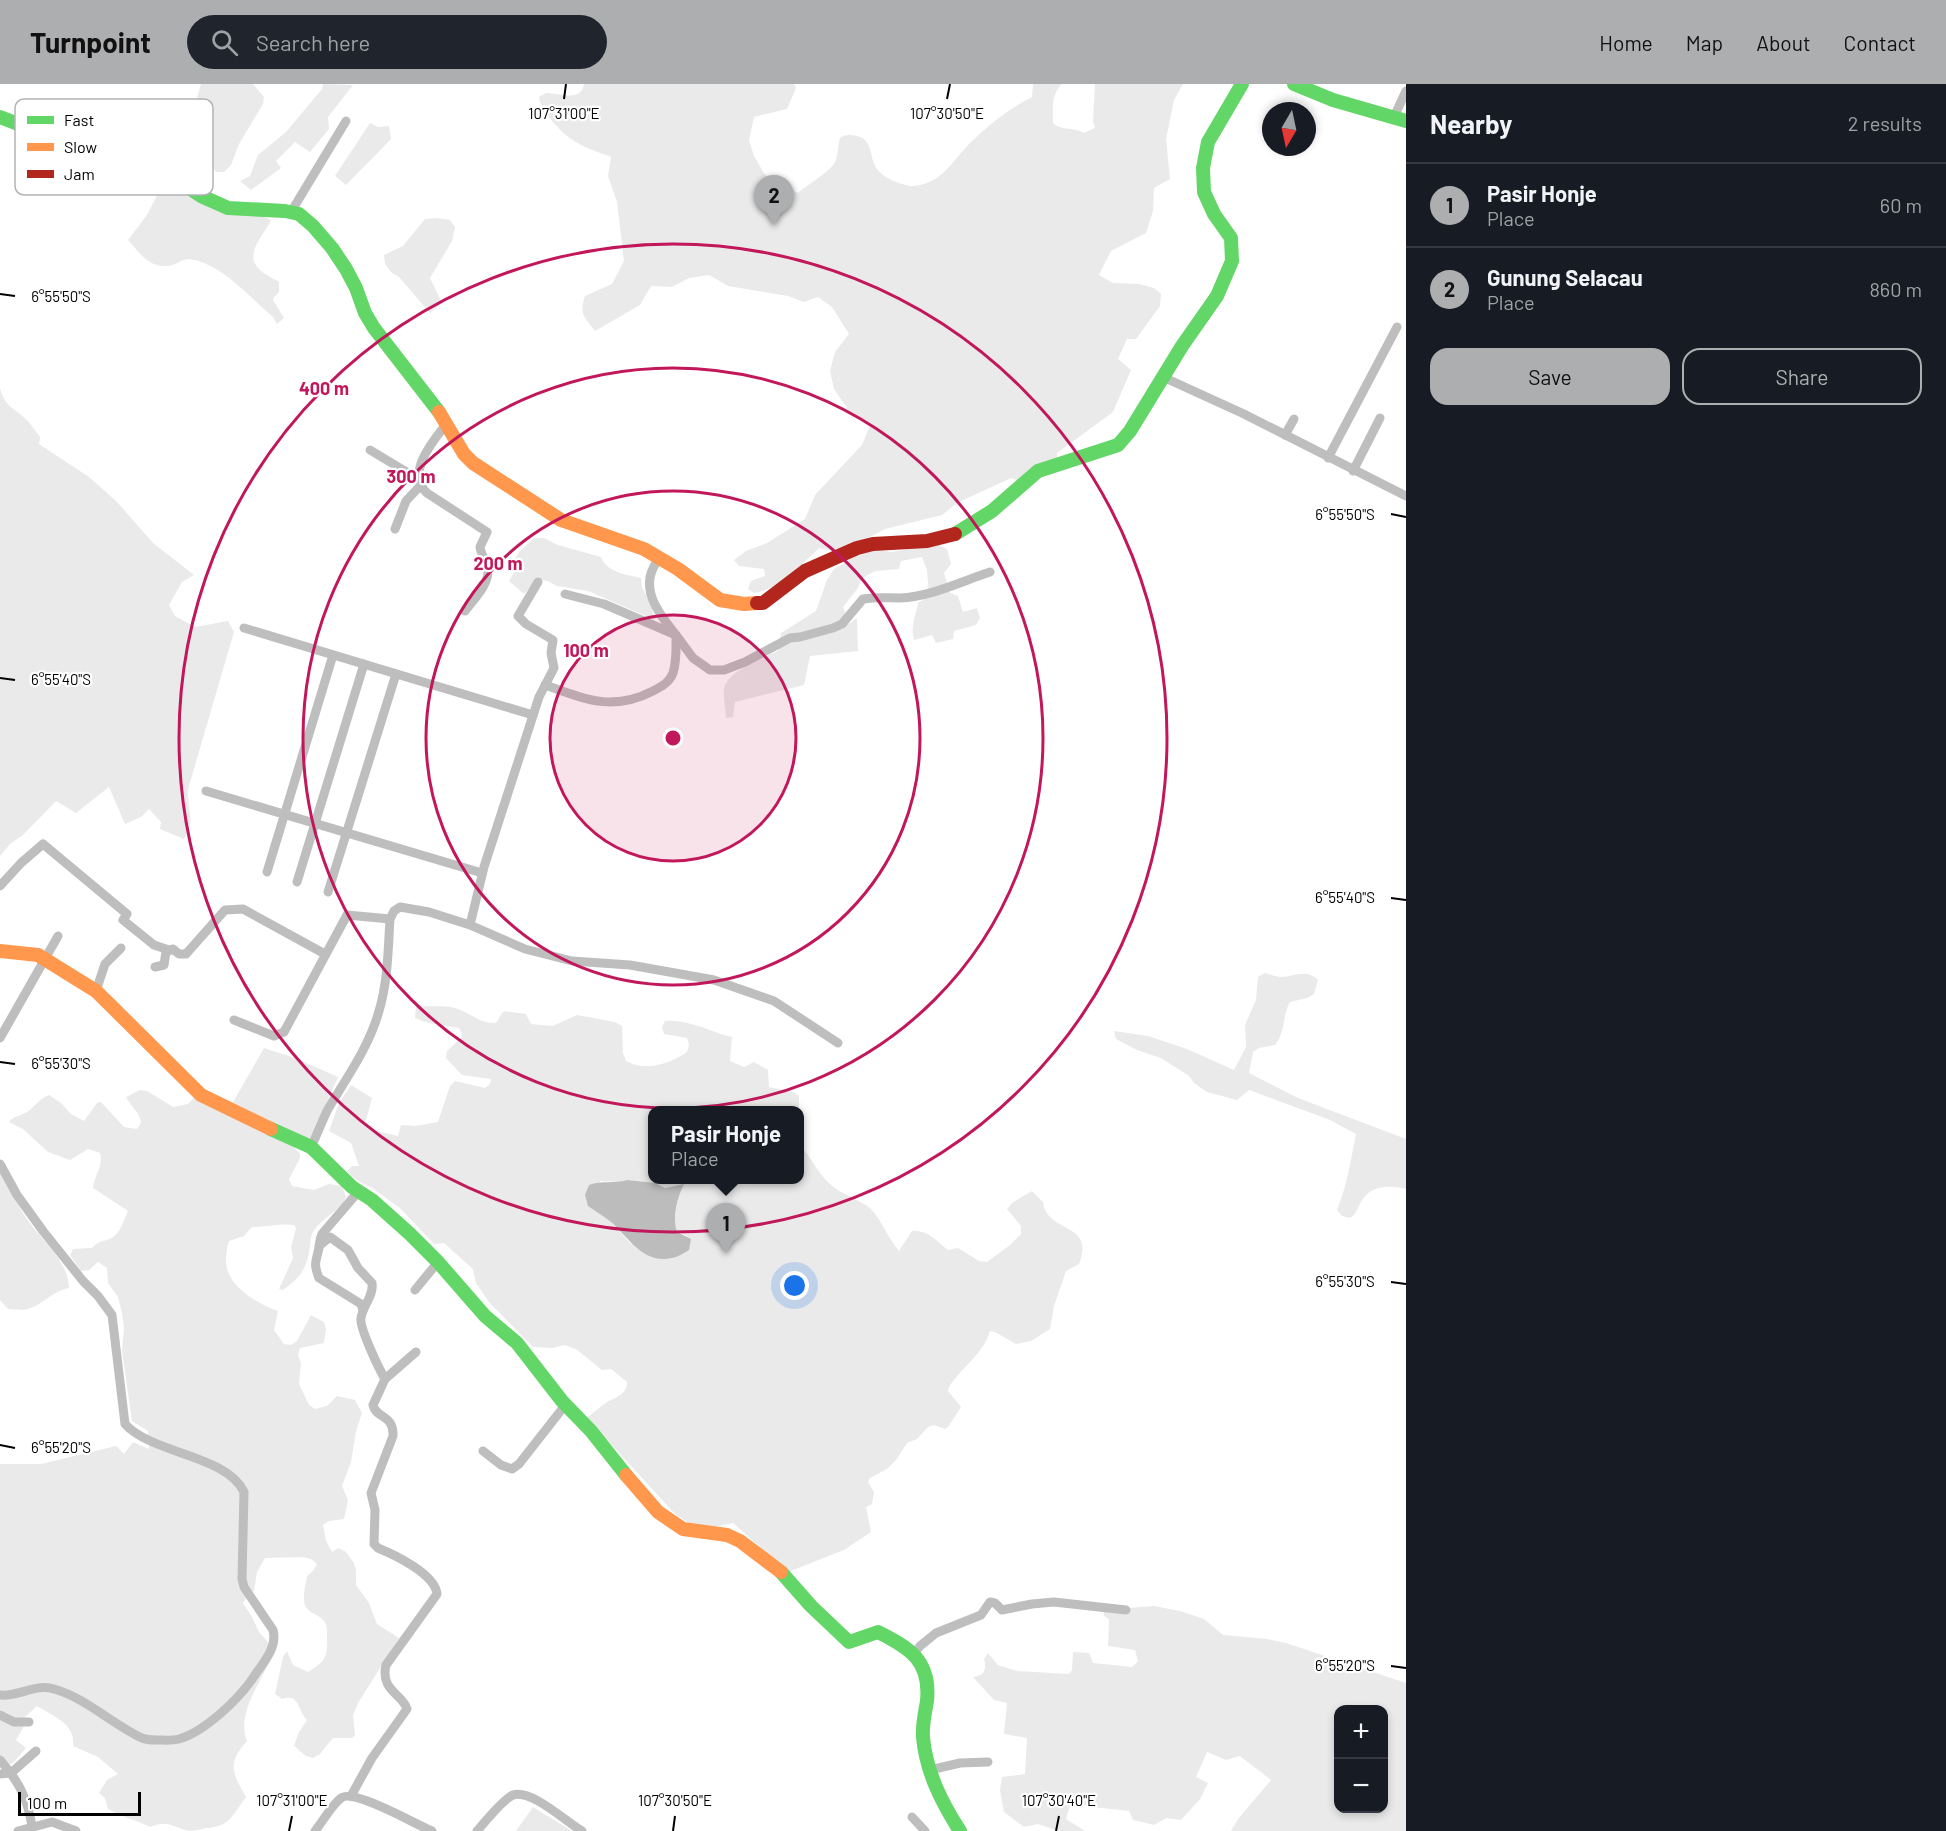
<!DOCTYPE html>
<meta charset="utf-8">
<style>
body{margin:0;font-family:Barlow,sans-serif;background:#20242c;color:#f1f3f6}
.controls{position:absolute;right:18px;bottom:18px;display:grid;overflow:hidden;border-radius:12px;box-shadow:0 3px 9px #0003}
.controls button{width:54px;height:54px;display:grid;place-items:center;padding:0;border:0;border-bottom:2px solid #363941;background:#171b24;color:#f1f3f6;font:30px sans-serif}
.compass{position:absolute;left:1262px;top:18px;width:54px;height:54px;border-radius:50%;background:#171b24;box-shadow:0 3px 9px #0003;rotate:189deg}
.scale{position:absolute;left:18px;bottom:15px;width:123px;box-sizing:border-box;padding-left:6px;border:3px solid #000;border-top:0;font-size:16px;line-height:21px;white-space:nowrap;color:#000;-webkit-text-stroke:4px #fff;paint-order:stroke}
.you{position:absolute;left:795px;top:1202px;width:21px;height:21px;margin:-15px;border:4px solid #fff;border-radius:50%;background:#1a73e8;box-shadow:0 0 0 9px #1a73e833}
.badge{display:grid;place-items:center;width:39px;height:39px;border-radius:50%;background:#adaeaf;color:#111;font-size:20px;font-weight:700}
.pin{position:absolute;translate:-50% -50px;filter:drop-shadow(0 2px 3px #0008)}
.pin::after{content:'';position:absolute;top:32px;width:21px;height:18px;background:inherit;clip-path:polygon(0 0,100% 0,50% 100%)}
.popup{position:absolute;left:648px;top:1022px;width:156px;height:78px;box-sizing:border-box;display:grid;place-content:center;border-radius:12px;background:#171b24;filter:drop-shadow(0 2px 4px #0005);font-size:20px;white-space:nowrap;color:#9ea1a6}
.popup b{font-size:22px;color:#f1f3f6}
.popup::after{content:'';position:absolute;left:50%;top:100%;margin-left:-12px;border:12px solid transparent;border-top-color:#171b24}
.list{margin:0;padding:0;list-style:none}
h2{display:flex;justify-content:space-between;align-items:center;height:78px;margin:0;padding:0 24px;font-size:26px}
h2 small{font-size:20px;font-weight:400;color:#9ea1a6}
.list li{display:grid;grid-template-columns:39px 1fr auto;gap:18px;align-items:center;box-sizing:border-box;height:84px;padding:0 24px;border-top:2px solid #363941}
.list b{display:block;font-size:22px;white-space:nowrap}
.list p{margin:0;font-size:20px;white-space:nowrap;color:#9ea1a6}
.list em{font-size:20px;font-style:normal;color:#9ea1a6}
.actions{display:flex;gap:12px;padding:18px 24px}
.actions a{flex:1;padding:14px 0;border:2px solid #adaeaf;border-radius:18px;text-align:center;font-size:21px;color:#adaeaf}
.actions .main{background:#adaeaf;color:#111}
.icon{flex:none;width:33px;height:33px;fill:none;stroke:currentColor;stroke-width:2;stroke-linecap:round;stroke-linejoin:round}
.map{position:relative;flex:none;width:1406px;height:1747px;overflow:hidden}
header{display:flex;align-items:center;gap:36px;box-sizing:border-box;height:84px;padding:0 30px;background:#adaeaf;color:#111}
header strong{font-size:28px}
nav{display:flex;gap:33px;margin-inline-start:auto;font-size:21px}
.search{width:420px;height:54px;background:#20242c;display:flex;align-items:center;gap:15px;box-sizing:border-box;padding:0 21px;border-radius:33px;color:#9ea1a6;font-size:22px}
main{display:flex}
aside{flex:1;background:#171b24}
.map>svg:first-child{display:block}
.green{fill:#eaeaea;fill-rule:evenodd}
.water{fill:#bcbcbc}
.lines{fill:none;stroke-linecap:round;stroke-linejoin:round}
.street{stroke:#bebebe;stroke-width:9}
.fast{stroke:#63d668;stroke-width:14}
.slow{stroke:#ff974d;stroke-width:14}
.jam{stroke:#b3261e;stroke-width:14}
.ticks{fill:none;stroke:#000;stroke-width:2}
.ring{fill:none;stroke:#c2185b;stroke-width:3}
.key{fill:#fff;stroke:#b2b2b2;stroke-width:1.5}
.key-label{font-size:16px;fill:#000}
.ticks-label{font-size:15px;text-anchor:middle;fill:#000;stroke:#fff;stroke-width:4.5;stroke-linejoin:round;paint-order:stroke}
.centre{fill:#c2185b;stroke:#fff;stroke-width:3}
.ring-label{font-size:18px;text-anchor:middle;font-weight:bold;fill:#c2185b;stroke:#fff;stroke-width:4.5;stroke-linejoin:round;paint-order:stroke}
</style>
<header>
<strong>Turnpoint</strong>
<div class="search"><svg class="icon" aria-label="search" viewBox="0 0 24 24"><circle cx="10" cy="10" r="6"/><path d="M15 15l6 6"/></svg>Search here</div>
<nav><a>Home</a><a>Map</a><a>About</a><a>Contact</a></nav>
</header>
<main>
<div class="map">
<svg width="1406" height="1747" viewBox="0 0 1406 1747">
<rect width="100%" height="100%" fill="#fff"/>
<g class="green">
<path d="M201 0H253L264 13 263 20 239 60 231 81 224 88H216L189 51 181 35 197 14Z"/>
<path d="M323 0 353 1 328 33 329 45 310 68 295 58 276 77 281 84 251 106 240 97 250 92 258 71 286 48 322 5Z"/>
<path d="M584 0H794L796 4 787 25 754 33 749 56 754 72 765 91 798 109C807 101 831 87 835 78 838 72 838 61 840 54 846 50 850 51 857 52 873 55 869 74 877 85 883 94 903 102 913 102 942 100 952 77 970 59 989 41 1008 25 1032 13L1033 0H1062C1051 10 1053 25 1053 39 1061 47 1074 43 1084 49L1095 44 1093 37 1095 0H1183L1174 16 1166 55 1170 95 1154 104 1153 127 1146 149 1111 167 1099 191 1113 199 1139 200 1154 204 1161 210 1160 222 1136 255H1127L1118 275 1131 286 1113 328 1057 369V384L1027 399 1011 394 957 419 942 431 885 445 849 464 834 467 819 464C802 480 778 506 754 509L748 505 751 497 765 492 764 485 739 482 734 476 746 467 767 459 805 435 815 411 862 361 871 339 849 327 834 305 830 287 835 268 849 250 832 223 818 213 804 218 788 212 728 202 709 191 689 194 672 203 651 202 640 221 595 247C584 233 579 230 585 212L612 200 624 177 617 118 608 92 611 73C598 68 582 63 571 55 560 47 540 26 539 13L546 9C559 9 581 19 584 0Z"/>
<path d="M370 39 378 43 389 42 391 55 346 101 335 92Z"/>
<path d="M162 102H166L182 110 198 102 205 103 214 112 271 136C265 150 244 169 258 184 263 190 273 194 279 198V208L274 213 273 216 284 234 277 240 273 233C253 216 228 188 204 179 179 169 183 182 164 182 149 183 137 166 128 156L147 131Z"/>
<path d="M437 134 450 136 455 143 452 157 430 194 442 219 430 229 399 193 392 189 385 180 384 171 403 162 425 135Z"/>
<path d="M0 304C5 324 15 324 28 337 32 342 36 348 40 353L39 360 89 393 117 418 153 459 194 491 182 498 169 521 175 532 195 543 228 537 234 548 193 688C191 696 187 705 188 712 189 734 195 733 184 755L160 745 161 738 149 725 141 733 125 740 109 703 76 729 56 717 23 751 10 760 0 772Z"/>
<path d="M534 454H544L558 461 601 473C606 488 627 491 641 494L642 503 651 521 655 536 588 507 557 502 548 497 537 495 524 510 509 497 516 485 513 478 519 468Z"/>
<path d="M937 460 947 465 951 480 944 489 950 509 958 512 963 528 977 524 980 534 976 541 954 547 953 555 936 559 932 551 914 556C910 542 916 532 918 519L929 512 927 486 922 473 901 477 899 485 875 487 861 495 858 504 843 523 849 540 857 534 858 567 810 572 804 601 735 618 733 633 726 634C726 625 723 614 724 605 726 588 764 573 778 567L781 549 816 527 827 496 834 485 859 470 870 465 892 468Z"/>
<path d="M1265 889C1269 890 1275 892 1280 893 1294 893 1306 884 1318 896L1314 910 1307 914 1290 918C1282 931 1286 948 1275 961L1259 964 1253 968 1249 989 1298 1014 1406 1055V1105C1390 1101 1370 1101 1361 1118 1357 1125 1357 1129 1350 1134L1342 1132 1337 1126C1347 1102 1351 1075 1356 1050L1330 1036 1249 1006 1237 1016 1207 1008 1194 999 1189 992 1161 974 1137 966 1116 955 1114 947 1148 952 1187 965 1234 986 1246 963 1245 941 1256 916 1258 893Z"/>
<path d="M416 922C428 923 443 921 455 924 470 928 479 940 496 939L502 929 505 927 526 930 531 940 553 942 577 931 615 938 622 942 623 969 626 977C645 988 670 980 687 968L689 961 687 954 664 950 662 943 665 937C689 935 710 948 732 953L730 977 744 983 754 978 768 986 769 1003 793 1008 799 1012V1026H652V1096H800V1061C812 1074 820 1094 835 1104 843 1110 865 1119 871 1125 882 1137 888 1154 899 1167L912 1147C929 1146 935 1156 948 1166L958 1164 979 1177 987 1178 1010 1161 1021 1150V1142L1007 1125 1012 1119 1032 1107 1043 1118C1046 1150 1096 1137 1079 1180L1066 1187 1054 1222 1050 1245 1031 1257 1016 1260 997 1249 990 1247C984 1269 961 1284 949 1303L948 1307 961 1323 948 1343 945 1345 934 1341 928 1343 917 1355 907 1359 896 1376 887 1385 870 1394 868 1398 874 1408 872 1420 866 1423 871 1448 844 1466 788 1488 733 1439 709 1444 692 1441 675 1430 587 1334C593 1329 600 1323 607 1318 616 1313 627 1311 627 1298L611 1285 602 1286 576 1265 564 1261 553 1264 533 1263 489 1218 476 1199 473 1185 444 1159 434 1160 400 1124 372 1104 362 1099 350 1091 347 1087 352 1082H359L351 1059 329 1047 339 1019 351 1001 372 1014 365 1040 373 1046 398 1052 401 1041 415 1042 438 1038 450 1002 455 997 485 1004 490 1000 491 995 462 991 446 974 447 967 461 954 462 950 459 944 428 939 415 934ZM627 1096 655 1099 665 1104 683 1100C678 1114 672 1133 677 1148L688 1152 631 1160 610 1137 600 1097 620 1098Z"/>
<path d="M264 964 295 974 338 993 310 1056 232 1020Z"/>
<path d="M140 1006 147 1007 173 1023 188 1020 196 1012 292 1061 300 1070V1074L289 1095 292 1102 314 1106 329 1100 342 1102 346 1113C341 1127 320 1134 312 1150 310 1156 310 1163 309 1169 305 1188 298 1195 283 1206L279 1205 293 1174 291 1163 296 1144 294 1141C280 1139 266 1143 252 1143L244 1152 229 1157C226 1167 224 1179 229 1190 236 1207 261 1221 278 1227L274 1246 284 1260 291 1261 297 1257 311 1231 324 1238 326 1245 324 1259 300 1264 298 1271 301 1279 299 1300 309 1321 315 1325 327 1322 337 1312 355 1316 362 1329 356 1347 351 1378 342 1402 348 1416 344 1435 329 1437 323 1441 326 1457 332 1468 338 1464 345 1467 354 1479 356 1486V1501L369 1519 377 1540 399 1554 358 1619 353 1631 355 1651 352 1654H333L320 1670 313 1674 306 1672 294 1662 299 1648 307 1636C297 1626 300 1609 282 1615L275 1610 283 1573 287 1567 293 1581 308 1588C325 1578 328 1573 327 1554 327 1548 328 1540 323 1536 318 1530 308 1529 305 1521 302 1512 306 1500 307 1492L313 1487 317 1480 311 1475 303 1473 265 1474 257 1488 254 1507 250 1508 243 1519 252 1533 259 1548 275 1566C265 1593 235 1628 247 1657 226 1680 233 1690 246 1713 233 1730 231 1742 208 1744 202 1744 197 1747 190 1747 173 1744 169 1735 150 1743 136 1736 122 1733 108 1725L105 1714 99 1709 107 1696 118 1690 98 1673 73 1662C76 1640 53 1632 37 1622L23 1635V1644L16 1656 26 1664 13 1679 0 1684V1380H41L116 1362 124 1370 133 1358 149 1365 148 1347 132 1337 122 1267 124 1244 122 1229 118 1213 108 1199 107 1184 98 1178 89 1186 81 1187 70 1171 73 1165 92 1164C102 1154 104 1159 113 1153 121 1148 124 1135 128 1127L93 1104C94 1091 104 1082 100 1069L88 1065 70 1076 48 1068 23 1045 9 1038C14 1032 17 1033 23 1030 33 1026 38 1015 49 1011L61 1019 71 1030 84 1037 97 1019 101 1018 124 1043 137 1045 141 1039C140 1028 131 1023 126 1013Z"/>
<path d="M0 1089C9 1104 17 1120 26 1134 41 1156 68 1176 69 1204 51 1207 42 1223 23 1226 19 1226 13 1225 8 1225L0 1216Z"/>
<path d="M1104 1522 1129 1524 1154 1522 1180 1527 1204 1535 1223 1551 1267 1555 1286 1559 1406 1599V1747H1231L1238 1735 1271 1696 1240 1672 1226 1676 1207 1668 1196 1693 1208 1699 1200 1715 1181 1736 1166 1734 1154 1741 1133 1736 1129 1727C1109 1724 1089 1724 1071 1718L1066 1735 1085 1747H1058L1038 1740 1024 1743 1004 1728 1000 1706 1002 1693 1025 1690 1027 1654 1004 1650 1007 1619 994 1616 973 1593C984 1592 987 1586 984 1575L988 1569 998 1581 1017 1587 1069 1590 1072 1586 1073 1568 1089 1569 1093 1579 1132 1583 1138 1577 1135 1566 1108 1562 1109 1535 1104 1532ZM1338 1626H1384V1724H1338Z"/>
<path d="M533 1723 572 1747H516Z"/>
</g>
<path class="water" d="M627 1096 655 1099 665 1104 684 1100C677 1114 672 1133 677 1148L691 1155 689 1166C684 1169 678 1173 672 1174 644 1181 628 1153 611 1138 604 1132 595 1127 588 1122L585 1111 589 1101C602 1096 614 1100 627 1096Z"/>
<g class="lines">
<g class="street">
<path d="M1394 33 1406 7"/>
<path d="M291 128 346 37"/>
<path d="M1163 293 1244 330 1406 412"/>
<path d="M447 339C434 356 405 388 427 409L487 448 480 463C481 471 487 478 488 486 489 501 473 516 465 527"/>
<path d="M1285 351 1294 335"/>
<path d="M370 366 420 396"/>
<path d="M1328 374 1397 243"/>
<path d="M1353 387 1380 334"/>
<path d="M395 445 406 417 421 401"/>
<path d="M565 510 604 520 676 551 693 574 710 586H724L745 578 790 554 800 553 833 544 842 540 863 515C876 513 887 514 900 514 930 513 962 497 990 488"/>
<path d="M244 544 533 631"/>
<path d="M545 601C585 615 612 628 653 607 662 602 669 599 673 589 677 577 676 563 676 551 658 529 636 501 660 474"/>
<path d="M206 707 482 789"/>
<path d="M267 788 333 571"/>
<path d="M297 798 364 580"/>
<path d="M0 802 21 779 43 760 127 830 123 836 154 861 169 866"/>
<path d="M328 808 396 590"/>
<path d="M470 841 484 783 539 613 554 584 551 569 553 556 526 540 518 532 538 498"/>
<path d="M155 883 164 881 166 868 173 865 179 870H186L225 826 243 825 325 870"/>
<path d="M96 907 105 880 121 864"/>
<path d="M234 936 274 952 284 948 347 831 390 835"/>
<path d="M0 954 58 852"/>
<path d="M311 1063C317 1051 322 1037 328 1025 347 993 369 963 379 927 388 897 388 866 390 835L394 827 400 823 429 828 470 841 525 865 572 877 630 881 714 896 774 917 838 959"/>
<path d="M0 1080 17 1111 43 1147 83 1197 98 1212 112 1231 125 1340C152 1370 227 1371 244 1408L242 1495 244 1503 273 1546C278 1564 262 1580 253 1594 238 1616 204 1648 179 1655 171 1657 163 1656 156 1656 151 1656 147 1656 142 1654 112 1640 86 1614 54 1605 35 1599 19 1613 0 1611"/>
<path d="M358 1108 322 1150C319 1156 320 1158 319 1164 316 1178 313 1179 319 1194L361 1220 363 1226"/>
<path d="M319 1162 330 1153 348 1166 358 1184 372 1199C374 1212 363 1221 361 1234 359 1243 379 1285 385 1295"/>
<path d="M415 1206 438 1178"/>
<path d="M483 1367 501 1381 512 1385 519 1380 566 1320"/>
<path d="M913 1571 920 1562 936 1549 981 1531 990 1518 995 1519 1002 1526 1032 1520 1054 1518 1126 1526"/>
<path d="M0 1631 14 1638H29"/>
<path d="M0 1676C19 1698 27 1713 32 1742"/>
<path d="M930 1686 960 1679 988 1678"/>
<path d="M0 1690 11 1689 36 1667"/>
<path d="M351 1712 372 1674 407 1625C403 1610 380 1607 386 1581L437 1510C435 1490 395 1471 378 1464L374 1460 375 1426 371 1409 393 1352C394 1330 376 1335 373 1321L385 1295 416 1268"/>
<path d="M912 1733 925 1747"/>
<path d="M18 1747 52 1738 76 1747"/>
<path d="M315 1747C323 1737 331 1722 341 1714 354 1704 416 1741 432 1747"/>
<path d="M477 1747C484 1739 503 1715 513 1711 532 1705 566 1738 582 1747"/>
</g>
<g class="fast">
<path d="M1294 0 1333 16 1406 37"/>
<path d="M0 33 72 61 146 76 201 112 228 124 285 127 299 130 313 142 332 164 346 185 356 204 365 229 374 244 439 328"/>
<path d="M955 450 992 427 1038 387 1118 361 1130 347 1182 262 1217 212 1232 177 1231 154 1214 130 1204 108 1203 84 1208 58 1242 0"/>
<path d="M271 1045 311 1063 352 1103 372 1116 410 1150 438 1178 485 1232 517 1259 562 1317 591 1347 626 1391"/>
<path d="M781 1488 811 1522 849 1558 878 1548C910 1564 931 1577 927 1617 925 1629 922 1641 923 1653 926 1688 942 1719 960 1747"/>
</g>
<g class="slow">
<path d="M439 328 464 370 473 379 561 436 644 465 678 485 720 516 744 520 757 519"/>
<path d="M0 867 38 871 96 907 201 1011 271 1045"/>
<path d="M626 1391 658 1428 683 1445 727 1451 740 1457 781 1488"/>
</g>
<path class="jam" d="M757 519H763L805 487 857 464 873 460 927 457 955 450"/>
</g>
<path class="ticks" d="M564 15 566 0M947 15 950 0M0 210 15 212M1391 430 1406 433M0 594 15 596M1391 814 1406 816M0 978 15 980M1391 1198 1406 1200M0 1361 15 1364M1391 1582 1406 1584M289 1747 292 1732M673 1747 675 1732M1056 1747 1059 1732"/>
<circle cx="673" cy="654" r="123" fill="#c2185b" fill-opacity=".12"/>
<g class="ring">
<circle cx="673" cy="654" r="123"/>
<circle cx="673" cy="654" r="247"/>
<circle cx="673" cy="654" r="370"/>
<circle cx="673" cy="654" r="494"/>
</g>
<rect x="15" y="15" width="198" height="96" rx="9" class="key"/>
<rect x="27" y="32" width="27" height="8" fill="#63d668"/>
<rect x="27" y="59" width="27" height="8" fill="#ff974d"/>
<rect x="27" y="86" width="27" height="8" fill="#b3261e"/>
<g class="key-label">
<text x="64" y="42">Fast</text>
<text x="64" y="69">Slow</text>
<text x="64" y="96">Jam</text>
</g>
<g class="ticks-label">
<text x="564" y="35">107°31'00"E</text>
<text x="947" y="35">107°30'50"E</text>
<text x="61" y="218">6°55'50"S</text>
<text x="1345" y="436">6°55'50"S</text>
<text x="61" y="601">6°55'40"S</text>
<text x="1345" y="819">6°55'40"S</text>
<text x="61" y="985">6°55'30"S</text>
<text x="1345" y="1203">6°55'30"S</text>
<text x="61" y="1369">6°55'20"S</text>
<text x="1345" y="1587">6°55'20"S</text>
<text x="292" y="1722">107°31'00"E</text>
<text x="675" y="1722">107°30'50"E</text>
<text x="1059" y="1722">107°30'40"E</text>
</g>
<circle cx="673" cy="654" r="9" class="centre"/>
<g class="ring-label">
<text x="324" y="311">400 m</text>
<text x="411" y="399">300 m</text>
<text x="498" y="486">200 m</text>
<text x="586" y="573">100 m</text>
</g>
</svg>
<div class="controls">
<button>+</button>
<button>−</button>
</div>
<svg class="compass" viewBox="-18 -18 36 36"><path d="M0-13l5 13h-10z" fill="#e53935"/><path d="M0 13l5-13h-10z" fill="#9ea1a6"/></svg>
<div class="scale">100 m</div>
<div class="you"></div>
<div class="pin badge" style="left:726px;top:1169px">1</div>
<div class="popup"><b>Pasir Honje</b>Place</div>
<div class="pin badge" style="left:774px;top:141px">2</div>
</div>
<aside>
<h2>Nearby<small>2 results</small></h2>
<ul class="list">
<li><span class="badge">1</span><div><b>Pasir Honje</b><p>Place</p></div><em>60 m</em></li>
<li><span class="badge">2</span><div><b>Gunung Selacau</b><p>Place</p></div><em>860 m</em></li>
</ul>
<div class="actions"><a class="main">Save</a><a>Share</a></div>
</aside>
</main>
